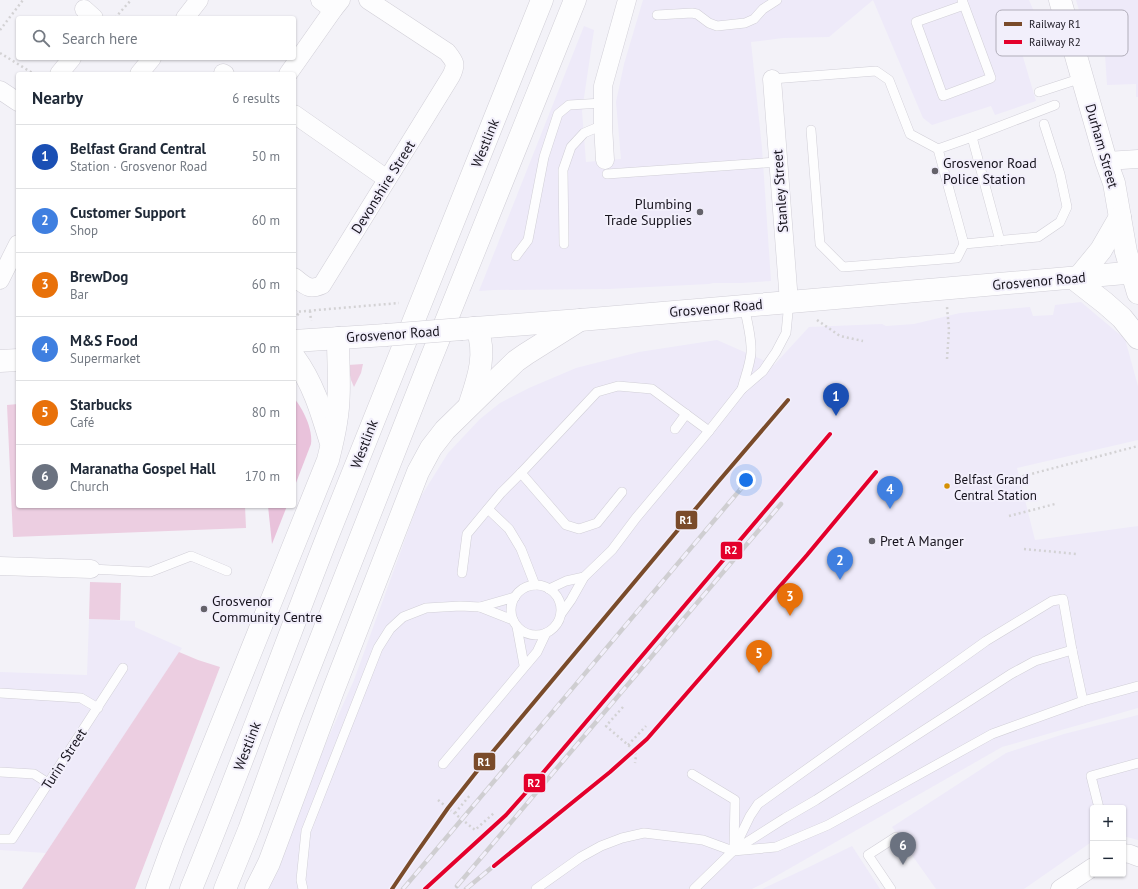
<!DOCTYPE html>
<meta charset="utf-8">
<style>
body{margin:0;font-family:"PT Sans",sans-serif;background:#f6f6f7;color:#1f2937}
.controls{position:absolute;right:12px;bottom:12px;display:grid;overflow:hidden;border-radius:4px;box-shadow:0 1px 3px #0004}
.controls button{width:36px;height:36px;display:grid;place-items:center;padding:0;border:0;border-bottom:1px solid #e0e1e3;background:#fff;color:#1f2937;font:20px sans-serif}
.you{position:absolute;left:746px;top:480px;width:14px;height:14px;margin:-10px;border:3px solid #fff;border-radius:50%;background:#1a73e8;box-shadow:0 0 0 6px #1a73e833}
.badge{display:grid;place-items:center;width:26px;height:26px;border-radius:50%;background:#64626a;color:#fff;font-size:13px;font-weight:700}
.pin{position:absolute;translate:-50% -33px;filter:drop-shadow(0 1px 2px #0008)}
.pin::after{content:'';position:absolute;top:21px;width:14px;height:12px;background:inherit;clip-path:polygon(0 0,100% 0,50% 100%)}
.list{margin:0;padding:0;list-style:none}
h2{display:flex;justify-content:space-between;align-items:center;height:52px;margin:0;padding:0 16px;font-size:17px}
h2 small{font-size:13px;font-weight:400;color:#747a83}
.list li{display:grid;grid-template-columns:26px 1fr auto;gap:12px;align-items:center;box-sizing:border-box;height:64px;padding:0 16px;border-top:1px solid #e0e1e3}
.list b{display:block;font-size:15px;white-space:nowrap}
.list p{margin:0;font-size:13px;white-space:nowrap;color:#747a83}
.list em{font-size:13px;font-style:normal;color:#747a83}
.icon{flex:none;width:22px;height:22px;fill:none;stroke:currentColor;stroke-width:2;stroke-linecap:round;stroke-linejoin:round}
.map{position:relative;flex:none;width:1138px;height:889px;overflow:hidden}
.search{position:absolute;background:#fff;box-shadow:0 1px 3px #0004;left:16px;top:16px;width:280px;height:44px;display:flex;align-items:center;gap:10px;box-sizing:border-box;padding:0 14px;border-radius:4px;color:#747a83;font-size:15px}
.panel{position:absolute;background:#fff;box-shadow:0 1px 3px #0004;left:16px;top:72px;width:280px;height:436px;border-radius:4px}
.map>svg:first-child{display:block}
.built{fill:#eeeaf9}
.green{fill:#eccee1}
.forest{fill:#e9c2db}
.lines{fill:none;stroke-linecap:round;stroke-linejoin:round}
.service-casing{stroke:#d1cfd7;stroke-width:10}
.minor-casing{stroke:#d1cfd7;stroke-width:19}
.secondary-casing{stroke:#d1cfd7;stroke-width:23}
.trunk-casing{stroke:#d1cfd7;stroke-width:23}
.path{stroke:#d3d2d4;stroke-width:2.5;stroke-dasharray:2 3;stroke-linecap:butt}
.service{stroke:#fdfdfe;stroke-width:9}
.minor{stroke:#fdfdfe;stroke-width:18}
.secondary{stroke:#fdfdfe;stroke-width:22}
.trunk{stroke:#fdfdfe;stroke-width:22}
.rail-casing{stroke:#cfced1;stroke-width:4.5}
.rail{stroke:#f2effb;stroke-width:3;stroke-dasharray:9;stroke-linecap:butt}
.secondary-bridge-casing{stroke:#d1cfd7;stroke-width:23;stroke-linecap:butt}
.secondary-bridge{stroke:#fdfdfe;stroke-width:22}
.rail-1-casing{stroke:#f2effb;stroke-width:7}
.rail-2-casing{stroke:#f2effb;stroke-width:7}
.rail-1{stroke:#7a4b2a;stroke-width:4}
.rail-2{stroke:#e4002b;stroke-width:4}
.poi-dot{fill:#64626a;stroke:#f2effb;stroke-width:1.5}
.bus-dot{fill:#d59004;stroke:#f2effb;stroke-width:1.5}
.labels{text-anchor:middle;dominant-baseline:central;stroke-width:4;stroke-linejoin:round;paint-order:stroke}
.bus-label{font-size:13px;fill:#17141e;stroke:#f2effb;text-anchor:start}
.street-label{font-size:14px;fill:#17141e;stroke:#f2effb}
.poi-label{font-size:14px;fill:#17141e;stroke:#f2effb;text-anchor:start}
.key{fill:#f2effb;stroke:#b0adb9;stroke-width:1}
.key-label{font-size:11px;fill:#17141e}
.line-badge{stroke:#f2effb;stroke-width:1.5}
.badge-label{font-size:11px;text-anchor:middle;font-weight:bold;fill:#fff}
</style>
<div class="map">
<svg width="1138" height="889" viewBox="0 0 1138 889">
<rect width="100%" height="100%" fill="#f3f2f8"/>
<g class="built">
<path d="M643 0H1029L1039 23 1016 33 1036 101 995 115 991 106 932 125 923 118 873 0 829 37 783 38 751 42 762 148 771 281 741 283H713L709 284 609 289 494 290 479 291 584 26 594 30 582 111 586 162 621 159 616 102 624 64Z"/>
<path d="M1076 0H1138V97H1136V84L1107 85 1104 39 1088 41Z"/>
<path d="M1081 302 1125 339 1138 386V440L1017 468 1035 540 1138 526V708L1002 747 764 883 752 889H261L354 680 420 498 448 453 480 419 500 403 529 388 576 368 639 352 717 340 774 365 809 327 882 324 886 326 914 324 960 313 1030 307 1033 316 1053 315 1055 305Z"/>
<path d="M89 619 135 621V627L182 648 46 853 0 850V672L87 675Z"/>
<path d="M1138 715V840L1123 836V808H1093V841L1024 889H936L892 827 1006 753 1064 734Z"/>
<path d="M852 846 880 889H762L807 868Z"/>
</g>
<g class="green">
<path d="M363 364 361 373 354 387 351 380 348 365Z"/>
<path d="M18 404V506H245L246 528 13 537 7 405Z"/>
<path d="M90 582 121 583 120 620 89 619Z"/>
<path d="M179 652 198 660 220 667 135 889H22Z"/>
</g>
<g class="forest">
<path d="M294 398C303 409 313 429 311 444L294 488Z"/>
<path d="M268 506H287L272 544Z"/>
</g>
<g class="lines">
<defs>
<g id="service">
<path d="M962 0 964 5 991 78 943 96 916 22 964 5"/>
<path d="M657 15 692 13 697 14 709 23 717 26 745 23 754 19 763 9 777 0"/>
<path d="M772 79 876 71 889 80 910 134 938 149 972 137 1055 105"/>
<path d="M1039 92 1082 78"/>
<path d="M811 130 820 244 843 267 957 258 964 244"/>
<path d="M972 137 1000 241"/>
<path d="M938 149 964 244 1038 237 1060 222 1067 207 1060 174 1044 124"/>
<path d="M607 174 778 162"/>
<path d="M564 244 563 170 571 147 584 133 603 125"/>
<path d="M516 256 528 240 544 157 558 114 569 105 603 103"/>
<path d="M742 389C745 377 750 365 751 353 752 338 747 321 744 306"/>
<path d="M675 429 686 414"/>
<path d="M521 473 566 525 579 529 597 523 622 492"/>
<path d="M488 509 509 529 521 549 535 585"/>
<path d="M91 569 150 572 191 556 227 571"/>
<path d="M462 573 467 534 501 493 521 473 597 392 618 386 652 389 709 431"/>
<circle cx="536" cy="610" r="25"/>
<path d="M549 589 566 581 584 577"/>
<path d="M480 607 515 597"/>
<path d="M561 614 571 600 584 577 612 550 636 518 709 431 742 389 763 371 776 352 786 333 789 302"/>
<path d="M517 627 524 665"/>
<path d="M0 693 81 698 98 708"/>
<path d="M443 764 537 652 546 633"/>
<path d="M0 772 34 774 48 783"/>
<path d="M692 774 735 800 734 847"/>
<path d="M1099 808 1091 776 1138 763"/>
<path d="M0 839H12L123 668"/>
<path d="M733 851 750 816 758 804 986 641 1052 601 1063 599 1072 650 1083 701"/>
<path d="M303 889 301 880 306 831 378 648 390 629 403 617 426 608 460 606 480 607 513 620"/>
<path d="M536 889 581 857 601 846 622 838 644 833 703 840 733 851 776 847 828 825 992 734 1083 701 1138 686"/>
<path d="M694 889 733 851 785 818 816 800 1011 674 1035 661 1072 650"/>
<path d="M891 889 868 855 896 837"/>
</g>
<g id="minor">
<path d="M320 0 333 10"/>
<path d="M84 9 94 18"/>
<path d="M185 18 199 0"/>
<path d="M223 73 225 74"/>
<path d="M59 74 72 58"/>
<path d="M139 74 152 58"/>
<path d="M288 74 333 10 341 0"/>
<path d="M772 79 789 302"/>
<path d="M0 90 18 102"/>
<path d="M294 114 387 179"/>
<path d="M605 160 603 125V86L627 0"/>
<path d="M1106 161 1138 159"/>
<path d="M294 277C305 285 308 291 322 285L451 76C457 64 455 62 447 52L368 0"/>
<path d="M0 280 18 244"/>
<path d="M0 566 91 569"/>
<path d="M1123 853 1130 854 1138 857"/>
<path d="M1060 889 1093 867"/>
</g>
<g id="secondary">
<path d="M1060 0 1106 161 1114 183 1126 252 1138 293"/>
<path d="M1073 278 1105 303 1122 318 1138 338"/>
<path d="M1078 278 1101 250 1120 217"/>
<path d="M462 329 580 320 1138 272"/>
<path d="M294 341 386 335"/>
<path d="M0 361 18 360"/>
</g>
<g id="trunk">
<path d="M294 357C313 383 321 410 330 440"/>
<path d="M470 403C478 379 487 354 477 329L473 328"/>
<path d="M157 889 173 845 328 460C331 448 334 436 336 423 341 395 338 366 338 338"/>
<path d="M191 889C239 772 282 653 328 535 398 356 470 178 542 0"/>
<path d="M225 889 249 830 290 717 428 366 575 0"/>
<path d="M256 889 269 863 333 691 418 472 431 448 445 430 490 386 516 361 526 354 580 320"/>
</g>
</defs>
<use href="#service" class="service-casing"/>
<use href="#minor" class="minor-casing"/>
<use href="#secondary" class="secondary-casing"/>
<use href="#trunk" class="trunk-casing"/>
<g class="path">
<path d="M115 18 131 0"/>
<path d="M0 30 23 0"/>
<path d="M0 53 34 74"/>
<path d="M310 311 311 321"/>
<path d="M294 312 399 303"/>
<path d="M294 319 300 312"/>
<path d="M817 320 840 336 863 341"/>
<path d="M947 359 949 330 947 307"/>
<path d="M1008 480 1138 446"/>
<path d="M1009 516 1055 504"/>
<path d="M1024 549 1077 554"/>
<path d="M623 707 606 726 634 750 636 756 635 763"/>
<path d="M628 745 646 726"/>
<path d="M438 800 475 830 494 813"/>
<path d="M455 813 471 794"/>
</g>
<use href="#service" class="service"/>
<use href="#minor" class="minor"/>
<use href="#secondary" class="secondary"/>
<use href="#trunk" class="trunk"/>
<defs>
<g id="rail">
<path d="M457 886 781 504"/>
<path d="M392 889 415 855 448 808 485 761 733 464"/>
<path d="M403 889 750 478"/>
<path d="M466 889 521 843 610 772 647 739 807 555 821 537"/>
</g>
</defs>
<use href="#rail" class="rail-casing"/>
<use href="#rail" class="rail"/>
<defs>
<path id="secondary-bridge" d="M386 335 462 329"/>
</defs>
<use href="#secondary-bridge" class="secondary-bridge-casing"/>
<use href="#secondary-bridge" class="secondary-bridge"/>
<defs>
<path id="rail-1" d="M392 889 415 855 448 808 485 761 718 482 788 400"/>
<g id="rail-2">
<path d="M494 866 610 772 647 739 807 555 876 472"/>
<path d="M425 889 506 815 530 788 830 434"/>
</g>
</defs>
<use href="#rail-1" class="rail-1-casing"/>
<use href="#rail-2" class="rail-2-casing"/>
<use href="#rail-1" class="rail-1"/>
<use href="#rail-2" class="rail-2"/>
</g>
<g class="poi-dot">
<circle cx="935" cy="171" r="4"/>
<circle cx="700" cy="212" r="4"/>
<circle cx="872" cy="541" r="4"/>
<circle cx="204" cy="609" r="4"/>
</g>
<circle class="bus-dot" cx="947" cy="486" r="3.5"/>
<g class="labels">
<g class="bus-label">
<text x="954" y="479">Belfast Grand<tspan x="954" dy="16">Central Station</tspan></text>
</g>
<g class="street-label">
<text transform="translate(485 143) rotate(-68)">Westlink</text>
<text transform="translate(1102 146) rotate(74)">Durham Street</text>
<text transform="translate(383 187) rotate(-58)">Devonshire Street</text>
<text transform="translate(780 191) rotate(-94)">Stanley Street</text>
<text transform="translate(1039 281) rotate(-5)">Grosvenor Road</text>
<text transform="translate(716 308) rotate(-5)">Grosvenor Road</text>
<text transform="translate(393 334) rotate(-4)">Grosvenor Road</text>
<text transform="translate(364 444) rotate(-69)">Westlink</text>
<text transform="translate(247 746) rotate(-69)">Westlink</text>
<text transform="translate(64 759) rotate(-57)">Turin Street</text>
</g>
<g class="poi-label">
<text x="943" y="163">Grosvenor Road<tspan x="943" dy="16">Police Station</tspan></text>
<text x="692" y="204" text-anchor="end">Plumbing<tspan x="692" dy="16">Trade Supplies</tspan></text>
<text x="880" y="541">Pret A Manger</text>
<text x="212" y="601">Grosvenor<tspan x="212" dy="16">Community Centre</tspan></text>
</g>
</g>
<rect x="996" y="10" width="132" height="46" rx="6" class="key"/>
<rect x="1004" y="22" width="18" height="4" fill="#7a4b2a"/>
<rect x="1004" y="40" width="18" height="4" fill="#e4002b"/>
<g class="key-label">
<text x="1029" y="28">Railway R1</text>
<text x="1029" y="46">Railway R2</text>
</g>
<g class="line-badge">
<rect x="675" y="510" width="23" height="20" rx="4" fill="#7a4b2a"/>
<rect x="720" y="541" width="23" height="19" rx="4" fill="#e4002b"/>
<rect x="473" y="752" width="23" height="19" rx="4" fill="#7a4b2a"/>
<rect x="523" y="773" width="23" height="20" rx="4" fill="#e4002b"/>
</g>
<g class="badge-label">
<text x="686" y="524">R1</text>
<text x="731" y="554">R2</text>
<text x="484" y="766">R1</text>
<text x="534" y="787">R2</text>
</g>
</svg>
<div class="controls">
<button>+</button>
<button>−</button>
</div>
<div class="you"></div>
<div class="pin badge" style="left:836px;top:416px;background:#1a4fb4">1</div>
<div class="pin badge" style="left:840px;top:580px;background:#3f7fe0">2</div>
<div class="pin badge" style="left:790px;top:616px;background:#e8710a">3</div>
<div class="pin badge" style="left:890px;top:509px;background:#3f7fe0">4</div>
<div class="pin badge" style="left:759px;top:673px;background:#e8710a">5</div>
<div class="pin badge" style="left:903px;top:865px;background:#6b7280">6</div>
<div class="search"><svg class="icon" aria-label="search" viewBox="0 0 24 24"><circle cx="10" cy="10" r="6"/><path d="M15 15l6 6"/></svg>Search here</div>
<section class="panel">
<h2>Nearby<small>6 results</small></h2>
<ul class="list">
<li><span class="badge" style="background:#1a4fb4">1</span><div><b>Belfast Grand Central</b><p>Station · Grosvenor Road</p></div><em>50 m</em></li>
<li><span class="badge" style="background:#3f7fe0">2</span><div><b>Customer Support</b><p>Shop</p></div><em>60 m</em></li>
<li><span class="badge" style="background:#e8710a">3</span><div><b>BrewDog</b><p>Bar</p></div><em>60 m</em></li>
<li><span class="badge" style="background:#3f7fe0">4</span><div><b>M&amp;S Food</b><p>Supermarket</p></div><em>60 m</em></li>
<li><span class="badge" style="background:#e8710a">5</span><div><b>Starbucks</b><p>Café</p></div><em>80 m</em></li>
<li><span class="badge" style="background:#6b7280">6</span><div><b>Maranatha Gospel Hall</b><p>Church</p></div><em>170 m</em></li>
</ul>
</section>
</div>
